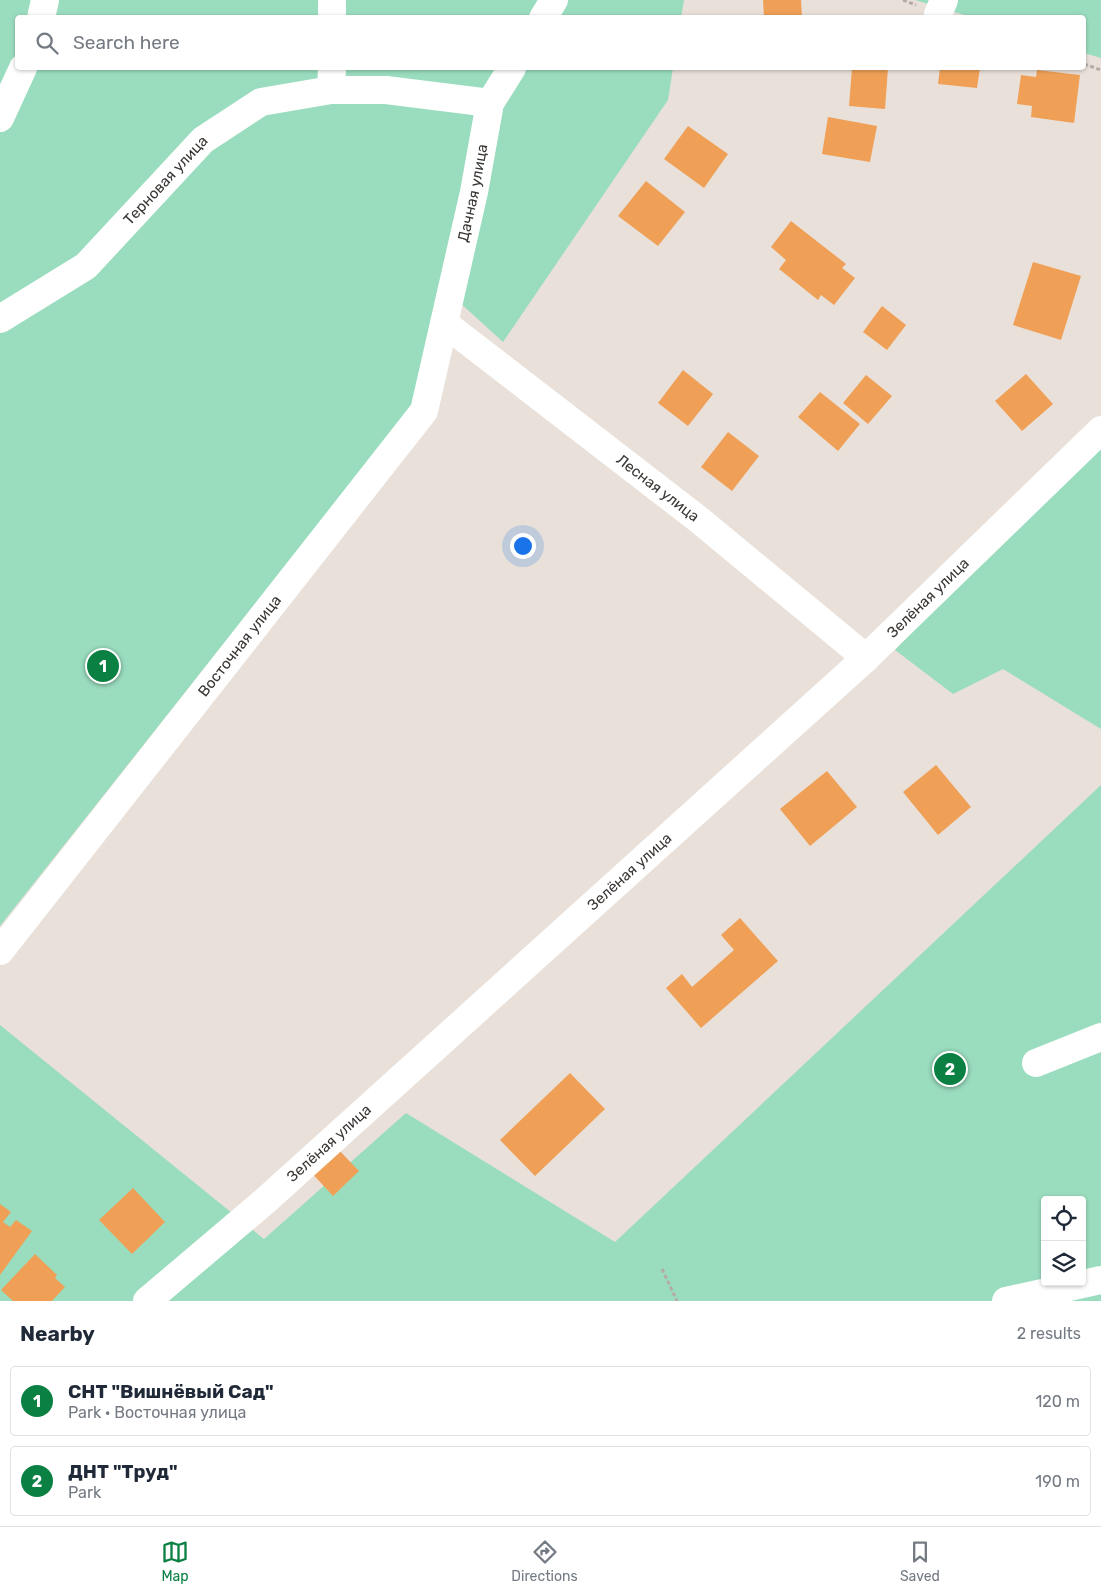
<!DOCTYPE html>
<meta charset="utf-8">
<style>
body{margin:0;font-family:Rubik,sans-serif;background:#f6f6f7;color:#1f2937}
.controls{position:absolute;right:15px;bottom:15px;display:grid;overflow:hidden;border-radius:5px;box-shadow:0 1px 4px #0004}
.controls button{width:45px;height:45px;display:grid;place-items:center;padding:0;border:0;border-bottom:1px solid #e0e1e3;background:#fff;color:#1f2937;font:25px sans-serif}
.you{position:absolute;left:522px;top:545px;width:18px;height:18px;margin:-12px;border:4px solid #fff;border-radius:50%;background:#1a73e8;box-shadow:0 0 0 8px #1a73e833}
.badge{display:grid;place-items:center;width:32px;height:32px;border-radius:50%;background:#0b8043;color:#fff;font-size:16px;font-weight:700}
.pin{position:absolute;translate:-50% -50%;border:2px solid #fff;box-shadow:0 1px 5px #0006}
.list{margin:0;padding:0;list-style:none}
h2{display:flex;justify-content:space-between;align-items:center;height:65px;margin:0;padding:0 20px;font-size:21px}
h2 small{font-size:16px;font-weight:400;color:#747a83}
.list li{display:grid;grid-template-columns:32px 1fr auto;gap:15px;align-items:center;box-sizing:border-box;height:70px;margin:0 10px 10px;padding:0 10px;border:1px solid #e0e1e3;border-radius:5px}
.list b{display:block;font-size:19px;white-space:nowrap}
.list p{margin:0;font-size:16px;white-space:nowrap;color:#747a83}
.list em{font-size:16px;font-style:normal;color:#747a83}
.icon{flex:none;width:28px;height:28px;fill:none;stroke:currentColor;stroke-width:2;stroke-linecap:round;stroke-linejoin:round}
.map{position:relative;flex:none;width:1101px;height:1301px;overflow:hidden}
.search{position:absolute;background:#fff;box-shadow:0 1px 4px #0004;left:15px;right:15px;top:15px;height:55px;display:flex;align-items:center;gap:12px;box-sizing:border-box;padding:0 18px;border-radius:5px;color:#747a83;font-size:19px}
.sheet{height:225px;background:#fff}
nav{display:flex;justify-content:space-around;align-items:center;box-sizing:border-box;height:70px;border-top:1px solid #e0e1e3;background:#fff;font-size:14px;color:#747a83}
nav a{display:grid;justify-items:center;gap:2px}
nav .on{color:#0b8043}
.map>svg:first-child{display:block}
.green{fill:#9addbe;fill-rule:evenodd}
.building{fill:#efa056}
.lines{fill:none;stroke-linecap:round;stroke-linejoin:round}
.path{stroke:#b3aca6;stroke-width:3;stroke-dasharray:4 2.5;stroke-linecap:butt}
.minor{stroke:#fff;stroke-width:28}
.labels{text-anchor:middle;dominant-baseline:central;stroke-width:4;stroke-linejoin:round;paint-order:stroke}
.street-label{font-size:15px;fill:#3a3634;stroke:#f7ede7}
</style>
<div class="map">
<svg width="1101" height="1301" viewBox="0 0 1101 1301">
<rect width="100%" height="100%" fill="#e9e0d9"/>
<g class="green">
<path d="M0 0H684L681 18H18V68H673L668 100 503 342 447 291 411 407 0 926Z"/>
<path d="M915 0H1101V58L1084 53V18L971 17Z"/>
<path d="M1101 427V729L1003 669 953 694 895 650 1085 449Z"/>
<path d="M1101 785V1301H0V1025L264 1239 406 1113 615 1242ZM1045 1200H1082V1282H1045Z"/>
</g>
<g class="building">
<path d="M763 0H801L802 18H764Z"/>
<path d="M852 68H888L885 109 849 106Z"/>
<path d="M940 68H980L977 88 938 84Z"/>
<path d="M1037 70 1080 75 1074 123 1031 117 1032 106 1017 104 1021 75 1036 77Z"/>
<path d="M828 117 877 126 870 162 822 154Z"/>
<path d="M688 126 728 154 704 188 664 159Z"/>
<path d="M646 181 685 212 658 246 618 216Z"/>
<path d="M791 221 846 264 842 268 855 278 834 305 821 295 818 300 779 269 786 260 771 247Z"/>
<path d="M1033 262 1081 276 1061 340 1013 325Z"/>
<path d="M882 306 906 325 887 350 863 332Z"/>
<path d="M683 370 713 394 688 426 658 403Z"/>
<path d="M1026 374 1053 404 1022 431 995 401Z"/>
<path d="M866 375 892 396 868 424 843 403Z"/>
<path d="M820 392 860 424 838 451 798 417Z"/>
<path d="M728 432 759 456 732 491 701 467Z"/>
<path d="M936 765 971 807 938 835 903 792Z"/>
<path d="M827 771 857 807 810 846 780 809Z"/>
<path d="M740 918 778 961 701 1028 666 988 682 974 692 987 734 950 721 935Z"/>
<path d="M570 1073 605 1109 535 1176 500 1140Z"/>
<path d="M334 1145 359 1171 333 1196 309 1170Z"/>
<path d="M133 1188 165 1222 132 1254 99 1220Z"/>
<path d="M0 1204 11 1212 3 1222 10 1227 16 1220 32 1231 0 1275Z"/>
<path d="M35 1254 57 1275 55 1278 65 1287 52 1301H13L1 1290Z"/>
</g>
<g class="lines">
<g class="path">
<path d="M903 0 916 5"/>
<path d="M1084 64 1101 70"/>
<path d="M662 1269 677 1301"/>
</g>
<g class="minor">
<path d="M938 14 944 0"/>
<path d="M41 18 45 0"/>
<path d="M332 18V0"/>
<path d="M543 18 554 0"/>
<path d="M331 90H386L490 103"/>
<path d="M0 118 23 68"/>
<path id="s1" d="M0 319 86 266 203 140 261 102 331 90 332 68"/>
<path id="s2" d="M444 323 698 519 866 658"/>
<path id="s3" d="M0 951 424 411 474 192 490 103 512 68"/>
<path d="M1036 1063 1101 1037"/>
<path id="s4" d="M147 1301 265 1201 866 658 1101 430"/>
<path d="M1006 1301 1101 1280"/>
</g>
</g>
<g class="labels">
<g class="street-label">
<text stroke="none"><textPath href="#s1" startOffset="218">Терновая улица</textPath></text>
<text stroke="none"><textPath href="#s3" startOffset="910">Дачная улица</textPath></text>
<text stroke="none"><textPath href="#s2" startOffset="270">Лесная улица</textPath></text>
<text stroke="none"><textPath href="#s4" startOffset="1051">Зелёная улица</textPath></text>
<text stroke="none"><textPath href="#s3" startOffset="388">Восточная улица</textPath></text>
<text stroke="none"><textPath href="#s4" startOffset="646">Зелёная улица</textPath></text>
<text stroke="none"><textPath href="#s4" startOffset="241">Зелёная улица</textPath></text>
</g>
</g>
</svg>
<div class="controls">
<button><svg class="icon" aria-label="locate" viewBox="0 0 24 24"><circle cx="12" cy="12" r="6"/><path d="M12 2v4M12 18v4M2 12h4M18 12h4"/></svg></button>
<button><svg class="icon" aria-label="layers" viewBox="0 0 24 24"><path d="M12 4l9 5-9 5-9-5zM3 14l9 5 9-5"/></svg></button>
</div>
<div class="you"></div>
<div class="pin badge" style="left:103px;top:666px">1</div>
<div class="pin badge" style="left:950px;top:1069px">2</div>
<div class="search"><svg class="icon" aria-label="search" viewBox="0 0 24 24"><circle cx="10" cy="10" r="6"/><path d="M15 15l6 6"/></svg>Search here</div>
</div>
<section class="sheet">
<h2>Nearby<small>2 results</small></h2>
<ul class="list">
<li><span class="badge">1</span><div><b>СНТ &quot;Вишнёвый Сад&quot;</b><p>Park · Восточная улица</p></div><em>120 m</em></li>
<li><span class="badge">2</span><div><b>ДНТ &quot;Труд&quot;</b><p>Park</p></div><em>190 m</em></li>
</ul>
</section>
<nav>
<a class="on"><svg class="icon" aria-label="map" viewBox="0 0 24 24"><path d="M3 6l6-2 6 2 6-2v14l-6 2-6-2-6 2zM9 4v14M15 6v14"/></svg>Map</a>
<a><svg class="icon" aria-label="directions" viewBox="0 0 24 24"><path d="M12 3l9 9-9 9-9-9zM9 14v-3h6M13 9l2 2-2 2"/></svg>Directions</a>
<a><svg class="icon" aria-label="saved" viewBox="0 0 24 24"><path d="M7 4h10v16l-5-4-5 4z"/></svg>Saved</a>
</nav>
